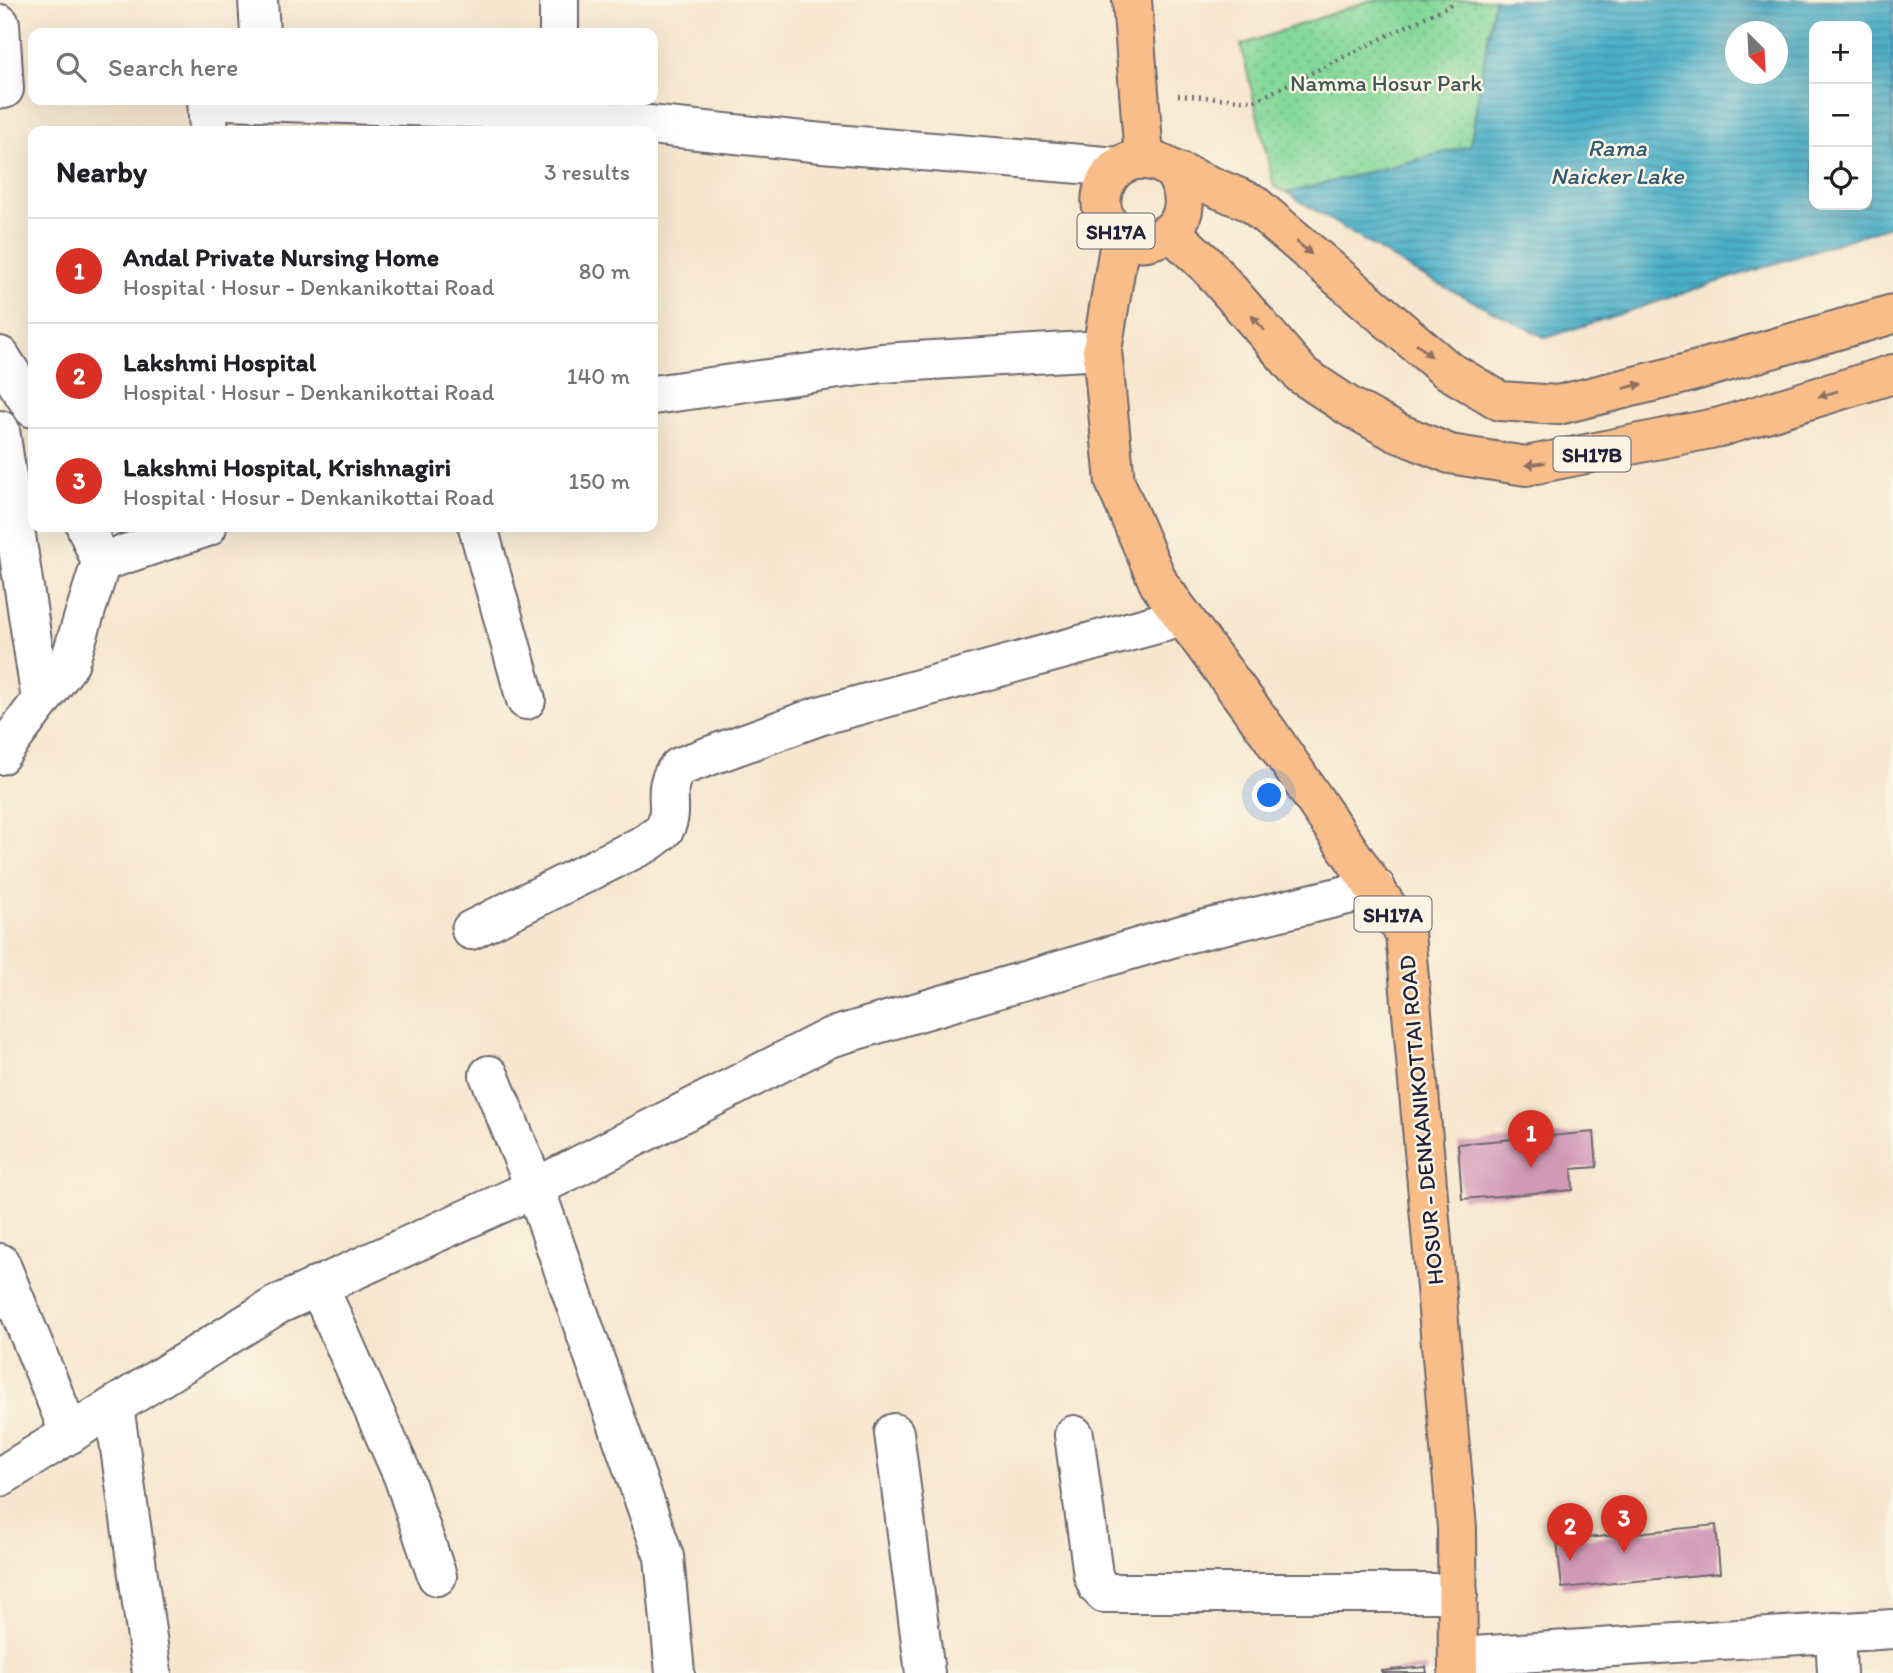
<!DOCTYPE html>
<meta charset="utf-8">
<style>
body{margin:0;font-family:Itim,sans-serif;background:#f2f2f2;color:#202124}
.controls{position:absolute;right:21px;top:21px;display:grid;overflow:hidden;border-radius:14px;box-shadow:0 7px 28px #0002}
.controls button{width:63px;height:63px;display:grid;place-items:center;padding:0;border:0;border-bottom:2px solid #e0e0e0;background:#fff;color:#202124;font:35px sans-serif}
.compass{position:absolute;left:1725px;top:21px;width:63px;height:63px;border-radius:50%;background:#fff;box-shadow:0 7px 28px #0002;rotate:156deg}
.you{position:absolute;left:1270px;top:796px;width:24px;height:24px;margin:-18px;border:5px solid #fff;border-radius:50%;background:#1a73e8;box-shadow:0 0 0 10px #1a73e833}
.badge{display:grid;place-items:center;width:46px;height:46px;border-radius:50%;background:#d93025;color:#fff;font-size:23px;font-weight:700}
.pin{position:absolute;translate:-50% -58px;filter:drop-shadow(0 2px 4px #0008)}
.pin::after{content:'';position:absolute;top:37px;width:24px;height:21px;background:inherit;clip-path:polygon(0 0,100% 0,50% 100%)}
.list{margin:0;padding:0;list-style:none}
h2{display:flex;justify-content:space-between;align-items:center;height:91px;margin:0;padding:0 28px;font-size:30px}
h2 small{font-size:23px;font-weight:400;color:#757577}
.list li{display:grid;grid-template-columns:46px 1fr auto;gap:21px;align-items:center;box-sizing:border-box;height:105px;padding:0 28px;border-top:2px solid #e0e0e0}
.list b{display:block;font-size:26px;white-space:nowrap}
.list p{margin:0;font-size:23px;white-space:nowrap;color:#757577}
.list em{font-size:23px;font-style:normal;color:#757577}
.icon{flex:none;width:38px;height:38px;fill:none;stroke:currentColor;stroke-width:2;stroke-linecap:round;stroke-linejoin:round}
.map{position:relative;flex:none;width:1893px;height:1673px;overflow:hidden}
.search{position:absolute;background:#fff;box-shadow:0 7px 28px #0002;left:28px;top:28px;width:630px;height:77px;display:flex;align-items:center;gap:18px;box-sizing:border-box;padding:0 24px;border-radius:14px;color:#757577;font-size:26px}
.panel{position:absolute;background:#fff;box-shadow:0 7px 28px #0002;left:28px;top:126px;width:630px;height:406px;border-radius:14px}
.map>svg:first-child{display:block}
.park{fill:url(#park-dots);stroke:#547d6a;stroke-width:2}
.water{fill:url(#water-rules);stroke:#366882;stroke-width:2;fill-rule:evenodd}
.building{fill:#d299b7}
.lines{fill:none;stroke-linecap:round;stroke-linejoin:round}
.minor-casing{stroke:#6c676e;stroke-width:42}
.major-casing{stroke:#6c676e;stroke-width:42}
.path{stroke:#6c676e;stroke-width:4.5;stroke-dasharray:2 5;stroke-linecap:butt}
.minor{stroke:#fff;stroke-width:38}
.major{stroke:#f8bd88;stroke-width:38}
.oneway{fill:#8d7062}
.labels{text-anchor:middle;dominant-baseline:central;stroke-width:5;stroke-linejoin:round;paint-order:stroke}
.shield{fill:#fcf5e5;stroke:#63616e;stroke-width:2}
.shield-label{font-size:21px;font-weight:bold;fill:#22223b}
.park-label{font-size:23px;fill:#405958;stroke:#fcf5e5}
.street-label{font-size:23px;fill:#22223b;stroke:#fcf5e5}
.water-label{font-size:24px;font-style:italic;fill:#325a73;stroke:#fcf5e5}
</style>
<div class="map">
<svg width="1893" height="1673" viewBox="0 0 1893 1673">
<defs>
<pattern id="park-dots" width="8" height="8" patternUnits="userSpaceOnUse" patternTransform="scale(1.75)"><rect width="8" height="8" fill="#85d89a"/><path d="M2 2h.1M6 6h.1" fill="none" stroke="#73b986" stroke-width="1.8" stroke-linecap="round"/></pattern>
<pattern id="water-rules" width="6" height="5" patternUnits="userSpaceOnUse" patternTransform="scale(1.75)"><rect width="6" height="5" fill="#49afc8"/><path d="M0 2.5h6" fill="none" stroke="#3c8ea4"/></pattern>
</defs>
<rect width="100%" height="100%" fill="#fcf5e5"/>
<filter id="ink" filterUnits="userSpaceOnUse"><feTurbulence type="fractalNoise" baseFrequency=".0143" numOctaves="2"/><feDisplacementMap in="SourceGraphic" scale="14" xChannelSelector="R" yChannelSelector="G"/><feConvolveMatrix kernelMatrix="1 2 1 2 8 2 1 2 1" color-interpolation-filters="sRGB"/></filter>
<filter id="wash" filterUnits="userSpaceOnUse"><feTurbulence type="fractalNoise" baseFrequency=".00686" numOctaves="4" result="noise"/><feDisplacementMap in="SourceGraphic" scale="28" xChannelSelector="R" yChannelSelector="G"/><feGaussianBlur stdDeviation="1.57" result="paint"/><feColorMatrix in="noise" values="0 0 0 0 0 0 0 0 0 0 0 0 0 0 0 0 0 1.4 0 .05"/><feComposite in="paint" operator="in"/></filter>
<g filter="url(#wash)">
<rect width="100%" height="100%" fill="#f6e6cd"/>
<path class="park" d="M1371 0H1494L1470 146 1287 193 1274 187 1241 45Z"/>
<path class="water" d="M1494 0H1893V225L1546 338 1411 270 1287 193 1470 146ZM1814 26H1867V205H1814ZM1736 32H1778V74H1736Z"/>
<g id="blocks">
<g class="building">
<path d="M1594 1132 1597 1167 1572 1169 1573 1190 1462 1199 1458 1144Z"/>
<path d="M1716 1525 1720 1573 1562 1588 1557 1541Z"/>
<path d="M1426 1667 1427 1673H1382V1671Z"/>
</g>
</g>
</g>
<g filter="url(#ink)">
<use href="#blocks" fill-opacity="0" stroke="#6c676e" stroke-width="2"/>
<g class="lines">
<defs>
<g id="minor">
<path d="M258 0 260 33"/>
<path d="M0 24 4 89"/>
<path d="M559 33V0"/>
<path d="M207 100 209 131"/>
<path d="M226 100 496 109 822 143 1118 167"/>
<path d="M0 356 33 408"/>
<path d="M653 395 882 363 1102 350"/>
<path d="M0 430 41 700"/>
<path d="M86 527 101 562"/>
<path d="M478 527 526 700"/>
<path d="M0 755 69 664 101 562 207 527"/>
<path d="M471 930 647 843C652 839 662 833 665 828 676 807 659 788 679 767L819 716 1183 617"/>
<path d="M0 1263 70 1434"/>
<path d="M318 1285 403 1476 437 1576"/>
<path d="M114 1406 152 1673"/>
<path d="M894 1433 925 1673"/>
<path d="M1074 1435 1093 1575 1098 1587 1104 1593H1458"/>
<path d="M0 1477 277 1305 535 1188 489 1075"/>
<path d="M1835 1632 1837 1673"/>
<path d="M1458 1657 1893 1629"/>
<path d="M675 1673 664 1557 535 1188 829 1038 1185 934 1376 888"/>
</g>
<g id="major">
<path d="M1132 0 1144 158"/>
<path d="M1171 169C1192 195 1188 232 1151 240 1142 243 1133 241 1125 237 1074 212 1113 133 1171 169L1252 203 1446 369 1500 401 1558 405 1684 374 1893 314"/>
<path d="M1170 231 1208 266 1302 375 1350 407 1396 432 1450 454 1526 466 1720 427 1893 374"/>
<path d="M1121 235 1102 350 1115 482 1159 584 1269 733 1405 933 1457 1528 1458 1673"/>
</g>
</defs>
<use href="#minor" class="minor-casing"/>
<use href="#major" class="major-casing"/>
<path class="path" d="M1178 95 1254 101 1450 5 1453 0"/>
<use href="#minor" class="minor"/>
<use href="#major" class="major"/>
</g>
<defs><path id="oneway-solid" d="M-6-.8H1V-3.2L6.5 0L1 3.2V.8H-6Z" transform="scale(1.75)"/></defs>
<g class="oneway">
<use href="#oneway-solid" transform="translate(1304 248) rotate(41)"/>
<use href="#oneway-solid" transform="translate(1258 323) rotate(-131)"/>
<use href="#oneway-solid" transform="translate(1424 350) rotate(41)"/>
<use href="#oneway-solid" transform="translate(1633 386) rotate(-14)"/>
<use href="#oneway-solid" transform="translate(1828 394) rotate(163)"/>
<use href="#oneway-solid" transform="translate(1535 464) rotate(172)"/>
</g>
</g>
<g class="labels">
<g class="shield">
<rect x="1077.5" y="213.5" width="77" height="35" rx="5"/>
<rect x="1553.5" y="436.5" width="77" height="35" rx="5"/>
<rect x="1354.5" y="896.5" width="77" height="35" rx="5"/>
</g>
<g class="shield-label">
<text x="1116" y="231">SH17A</text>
<text x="1592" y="454">SH17B</text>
<text x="1393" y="914">SH17A</text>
</g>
<g class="park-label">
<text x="1386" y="83">Namma Hosur Park</text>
</g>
<g class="street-label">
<text transform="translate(1421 1120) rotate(-95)">HOSUR - DENKANIKOTTAI ROAD</text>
</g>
<g class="water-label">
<text x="1617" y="147">Rama<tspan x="1617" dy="28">Naicker Lake</tspan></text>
</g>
</g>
</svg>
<div class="controls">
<button>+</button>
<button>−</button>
<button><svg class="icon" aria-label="locate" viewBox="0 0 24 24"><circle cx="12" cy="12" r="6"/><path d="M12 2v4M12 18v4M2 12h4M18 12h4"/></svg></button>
</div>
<svg class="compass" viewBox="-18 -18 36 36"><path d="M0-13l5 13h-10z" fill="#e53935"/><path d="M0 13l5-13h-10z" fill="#757577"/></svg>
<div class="you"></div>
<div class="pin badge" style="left:1531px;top:1168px">1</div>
<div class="pin badge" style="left:1570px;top:1561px">2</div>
<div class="pin badge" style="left:1624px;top:1553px">3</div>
<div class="search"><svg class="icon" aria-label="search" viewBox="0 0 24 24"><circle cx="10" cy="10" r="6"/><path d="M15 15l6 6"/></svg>Search here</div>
<section class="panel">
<h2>Nearby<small>3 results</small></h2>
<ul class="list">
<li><span class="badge">1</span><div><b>Andal Private Nursing Home</b><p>Hospital · Hosur - Denkanikottai Road</p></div><em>80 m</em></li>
<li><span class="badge">2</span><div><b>Lakshmi Hospital</b><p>Hospital · Hosur - Denkanikottai Road</p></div><em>140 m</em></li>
<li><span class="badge">3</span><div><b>Lakshmi Hospital, Krishnagiri</b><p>Hospital · Hosur - Denkanikottai Road</p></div><em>150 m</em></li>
</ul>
</section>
</div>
